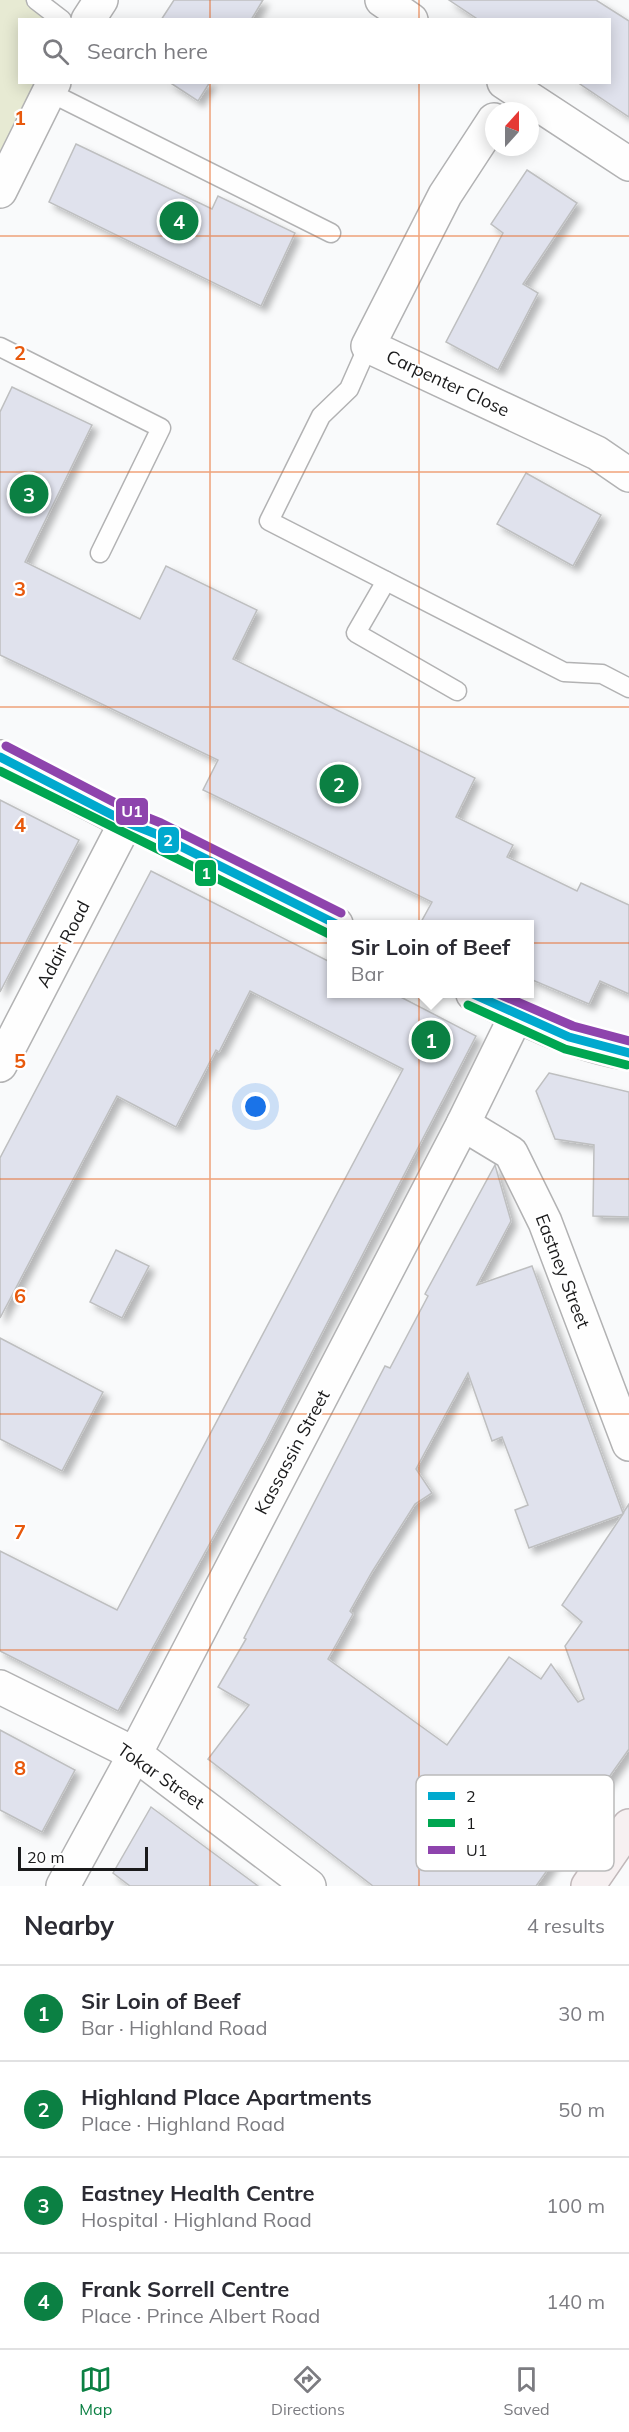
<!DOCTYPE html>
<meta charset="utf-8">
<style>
body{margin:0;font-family:Mulish,sans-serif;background:#f7f7f7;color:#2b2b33}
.compass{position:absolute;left:485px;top:102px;width:54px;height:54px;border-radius:50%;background:#fff;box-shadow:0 3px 15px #0003;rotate:21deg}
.scale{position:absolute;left:18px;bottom:15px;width:130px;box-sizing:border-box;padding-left:6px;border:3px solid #1a1a1b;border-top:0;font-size:16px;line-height:21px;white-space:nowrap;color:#1a1a1b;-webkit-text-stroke:4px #fff;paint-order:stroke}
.you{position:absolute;left:256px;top:1107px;width:21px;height:21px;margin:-15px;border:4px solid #fff;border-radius:50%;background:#1a73e8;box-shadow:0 0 0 9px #1a73e833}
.badge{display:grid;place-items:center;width:39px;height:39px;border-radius:50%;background:#0b8043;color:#fff;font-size:20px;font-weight:700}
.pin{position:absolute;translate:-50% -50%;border:3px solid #fff;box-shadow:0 2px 6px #0006}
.popup{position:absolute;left:327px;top:920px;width:207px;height:78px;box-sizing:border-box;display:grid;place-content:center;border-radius:0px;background:#fff;filter:drop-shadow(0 2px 4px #0005);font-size:20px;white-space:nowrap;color:#7c7c81}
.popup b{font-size:22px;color:#2b2b33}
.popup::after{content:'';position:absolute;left:50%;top:100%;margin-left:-12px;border:12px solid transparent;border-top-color:#fff}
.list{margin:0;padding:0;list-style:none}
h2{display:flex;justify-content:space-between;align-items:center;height:78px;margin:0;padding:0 24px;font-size:26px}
h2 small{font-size:20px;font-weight:400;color:#7c7c81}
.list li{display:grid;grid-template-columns:39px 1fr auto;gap:18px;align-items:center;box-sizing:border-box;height:96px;padding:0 24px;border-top:2px solid #e1e1e2}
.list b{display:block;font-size:22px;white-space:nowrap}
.list p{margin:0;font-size:20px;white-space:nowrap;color:#7c7c81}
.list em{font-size:20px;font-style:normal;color:#7c7c81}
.icon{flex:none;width:33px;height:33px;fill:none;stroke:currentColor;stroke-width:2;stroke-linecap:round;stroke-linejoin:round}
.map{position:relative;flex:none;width:629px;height:1886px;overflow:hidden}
.search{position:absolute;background:#fff;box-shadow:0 3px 15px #0003;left:18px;right:18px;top:18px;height:66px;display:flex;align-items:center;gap:15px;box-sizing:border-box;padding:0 21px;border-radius:0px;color:#7c7c81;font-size:22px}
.sheet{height:462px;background:#fff}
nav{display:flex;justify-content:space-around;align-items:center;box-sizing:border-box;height:84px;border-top:2px solid #e1e1e2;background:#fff;font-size:16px;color:#7c7c81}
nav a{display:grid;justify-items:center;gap:3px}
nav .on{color:#0b8043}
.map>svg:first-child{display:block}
.green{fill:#e7ead3}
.building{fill:#e0e2ed;stroke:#bebfc0;stroke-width:1.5;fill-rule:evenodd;filter:url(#shadow)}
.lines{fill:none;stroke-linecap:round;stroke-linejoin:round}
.service-casing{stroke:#b2b2b3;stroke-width:21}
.minor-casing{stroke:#b2b2b3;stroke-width:36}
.secondary-casing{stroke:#b2b2b3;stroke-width:36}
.primary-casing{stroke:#c1b8ba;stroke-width:36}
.service{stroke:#fefefe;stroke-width:18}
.minor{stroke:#fefefe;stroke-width:33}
.secondary{stroke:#faf7f8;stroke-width:33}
.primary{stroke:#f6f0f1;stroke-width:33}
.bus-1-casing{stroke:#fff;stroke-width:14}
.bus-2-casing{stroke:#fff;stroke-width:14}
.bus-3-casing{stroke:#fff;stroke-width:14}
.bus-1{stroke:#00a9ce;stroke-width:9}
.bus-2{stroke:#00a651;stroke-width:9}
.bus-3{stroke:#8e44ad;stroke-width:9}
.grid{fill:none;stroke:#e8590c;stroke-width:1.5;stroke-opacity:0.55}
.labels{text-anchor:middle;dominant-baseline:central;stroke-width:4.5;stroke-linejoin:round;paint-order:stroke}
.street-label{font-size:18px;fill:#1a1a1b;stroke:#fff}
.key{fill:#fff;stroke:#bababb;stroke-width:1.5}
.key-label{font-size:16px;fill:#1a1a1b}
.grid-label{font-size:20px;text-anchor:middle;font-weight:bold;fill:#e8590c;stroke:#fff;stroke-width:4.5;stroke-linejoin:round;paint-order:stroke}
.line-badge{stroke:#fff;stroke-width:2}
.badge-label{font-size:16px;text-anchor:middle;font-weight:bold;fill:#fff}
</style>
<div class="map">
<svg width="629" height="1886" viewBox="0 0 629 1886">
<defs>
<filter id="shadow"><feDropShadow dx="5.5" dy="5.5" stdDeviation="3" flood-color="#0004"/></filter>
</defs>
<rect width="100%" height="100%" fill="#f9fafb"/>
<path class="green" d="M0 0H36L62 19 20 20V82L54 83 0 191Z"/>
<g class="building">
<path d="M174 0H263L251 20H161Z"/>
<path d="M449 0H596L629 21V117L577 82H609V20H479Z"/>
<path d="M169 82H210L198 101Z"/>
<path d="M76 144 212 209 218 196 295 233 261 306 49 202Z"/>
<path d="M527 170 577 203 523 284 538 293 498 370 446 342 503 233 491 224Z"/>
<path d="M12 387 92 425 25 562 140 619 166 566 257 610 233 659 475 778 456 817 513 845 507 857 577 891 581 883 629 905V994L600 981 589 1004 530 979V924H420L432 902 203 790 218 760 0 655V412Z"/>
<path d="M526 473 601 515 573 566 497 524Z"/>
<path d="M0 800 79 840 0 992Z"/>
<path d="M151 871 332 963V993H393L476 1036 266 1441 118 1711 0 1651V1551L117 1610 403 1069 250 991 219 1052 216 1050 176 1127 117 1096 0 1318V1158Z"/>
<path d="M549 1073 629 1092V1217L593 1216 594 1145 555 1139 536 1091Z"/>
<path d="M495 1165 511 1221 477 1285 532 1266 623 1513 629 1504V1749L570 1832 573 1834 536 1886H373L208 1759 249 1705 218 1687 246 1639 244 1638 385 1366 390 1368 428 1296 425 1294ZM468 1373 492 1441 502 1437 528 1505 515 1510 529 1548 623 1514 562 1605 582 1622 565 1646 584 1699 578 1702 551 1664 541 1679 509 1657 447 1745 328 1659 353 1614 350 1611 372 1572 415 1504 432 1493 416 1469Z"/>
<path d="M116 1250 149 1266 122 1318 90 1302Z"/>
<path d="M0 1338 103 1392 62 1471 0 1439Z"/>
<path d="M0 1730 75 1770 42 1832 0 1810Z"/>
<path d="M151 1807 258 1886H130L113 1873Z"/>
</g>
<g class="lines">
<defs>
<g id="service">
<path d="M36 0 62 20"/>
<path d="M49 92 331 233"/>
<path d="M368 346 349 389 321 416 269 521 564 672 602 674 629 688"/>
<path d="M0 347 161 428 100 553"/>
<path d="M386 581 356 633 457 691"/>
</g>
<g id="minor">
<path d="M382 0 411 20"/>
<path d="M88 20 101 0"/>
<path d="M504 82 629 164"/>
<path d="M494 120 445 195 368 346 597 453 629 475"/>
<path d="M0 191 54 82"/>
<path d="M0 1065 126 822"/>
<path d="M463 1124 511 1153 545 1222 629 1444"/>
<path d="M0 1687 135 1754 309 1886"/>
<path d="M63 1886 135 1754 463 1124 516 1016"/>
</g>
<g id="secondary">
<path d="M0 757 126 822 156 834 336 924"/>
<path d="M473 994C519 1017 577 1046 629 1053"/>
</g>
<path id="primary" d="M588 1886 629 1826"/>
</defs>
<use href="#service" class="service-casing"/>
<use href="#minor" class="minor-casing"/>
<use href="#secondary" class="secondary-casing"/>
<use href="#primary" class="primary-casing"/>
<use href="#service" class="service"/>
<use href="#minor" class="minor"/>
<use href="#secondary" class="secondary"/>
<use href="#primary" class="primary"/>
<defs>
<g id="bus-1">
<path d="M0 757 126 822 156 834 336 924"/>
<path d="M473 994 569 1037 629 1053"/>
</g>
<g id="bus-2">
<path d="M0 771 331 935"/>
<path d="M468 1005 565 1049 627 1065"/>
</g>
<g id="bus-3">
<path d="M6 746 131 811 161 823 341 913"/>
<path d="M499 994 573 1026 629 1041"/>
</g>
</defs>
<use href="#bus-1" class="bus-1-casing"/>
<use href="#bus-2" class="bus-2-casing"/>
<use href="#bus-3" class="bus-3-casing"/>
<use href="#bus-1" class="bus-1"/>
<use href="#bus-2" class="bus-2"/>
<use href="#bus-3" class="bus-3"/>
</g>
<path class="grid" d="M210 0V20M419 0V20M210 82V1886M419 82V1886M0 236H629M0 472H629M0 707H629M0 943H629M0 1179H629M0 1414H629M0 1650H629"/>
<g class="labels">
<g class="street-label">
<text transform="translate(448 383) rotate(25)">Carpenter Close</text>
<text transform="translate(63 944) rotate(-63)">Adair Road</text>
<text transform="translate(563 1271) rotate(69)">Eastney Street</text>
<text transform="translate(292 1452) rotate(-62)">Kassassin Street</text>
<text transform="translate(161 1776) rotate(35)">Tokar Street</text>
</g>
</g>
<rect x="416" y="1775" width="198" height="96" rx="9" class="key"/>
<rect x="428" y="1792" width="27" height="8" fill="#00a9ce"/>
<rect x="428" y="1819" width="27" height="8" fill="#00a651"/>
<rect x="428" y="1846" width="27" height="8" fill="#8e44ad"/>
<g class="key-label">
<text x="466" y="1802">2</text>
<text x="466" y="1829">1</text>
<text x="466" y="1856">U1</text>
</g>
<g class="grid-label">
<text x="20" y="125">1</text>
<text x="20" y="360">2</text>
<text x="20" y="596">3</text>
<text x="20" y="832">4</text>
<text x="20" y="1068">5</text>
<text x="20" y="1303">6</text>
<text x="20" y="1539">7</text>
<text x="20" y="1775">8</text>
</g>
<g class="line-badge">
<rect x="115" y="797" width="34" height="29" rx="6" fill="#8e44ad"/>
<rect x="157" y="826" width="23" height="28" rx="6" fill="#00a9ce"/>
<rect x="194" y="859" width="23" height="28" rx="6" fill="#00a651"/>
</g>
<g class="badge-label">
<text x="132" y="817">U1</text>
<text x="168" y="846">2</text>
<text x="206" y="879">1</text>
</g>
</svg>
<svg class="compass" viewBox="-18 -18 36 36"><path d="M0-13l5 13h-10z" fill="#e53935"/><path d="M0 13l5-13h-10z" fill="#7c7c81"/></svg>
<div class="scale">20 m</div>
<div class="you"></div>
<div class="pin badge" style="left:431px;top:1040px">1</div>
<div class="popup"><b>Sir Loin of Beef</b>Bar</div>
<div class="pin badge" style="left:339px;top:784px">2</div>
<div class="pin badge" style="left:29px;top:494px">3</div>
<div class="pin badge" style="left:179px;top:221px">4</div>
<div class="search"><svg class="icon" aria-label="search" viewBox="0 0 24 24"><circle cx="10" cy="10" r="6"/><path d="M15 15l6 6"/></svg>Search here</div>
</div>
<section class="sheet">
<h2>Nearby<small>4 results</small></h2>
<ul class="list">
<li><span class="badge">1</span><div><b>Sir Loin of Beef</b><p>Bar · Highland Road</p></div><em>30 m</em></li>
<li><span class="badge">2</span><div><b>Highland Place Apartments</b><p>Place · Highland Road</p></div><em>50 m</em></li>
<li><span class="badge">3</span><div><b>Eastney Health Centre</b><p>Hospital · Highland Road</p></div><em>100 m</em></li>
<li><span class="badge">4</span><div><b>Frank Sorrell Centre</b><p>Place · Prince Albert Road</p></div><em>140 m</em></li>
</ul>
</section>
<nav>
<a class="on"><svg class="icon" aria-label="map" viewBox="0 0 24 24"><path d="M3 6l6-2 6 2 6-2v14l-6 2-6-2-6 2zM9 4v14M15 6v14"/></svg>Map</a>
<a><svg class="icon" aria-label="directions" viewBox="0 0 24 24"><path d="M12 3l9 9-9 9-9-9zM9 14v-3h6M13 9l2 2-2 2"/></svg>Directions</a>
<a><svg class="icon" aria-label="saved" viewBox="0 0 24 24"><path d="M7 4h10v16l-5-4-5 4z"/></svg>Saved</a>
</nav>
